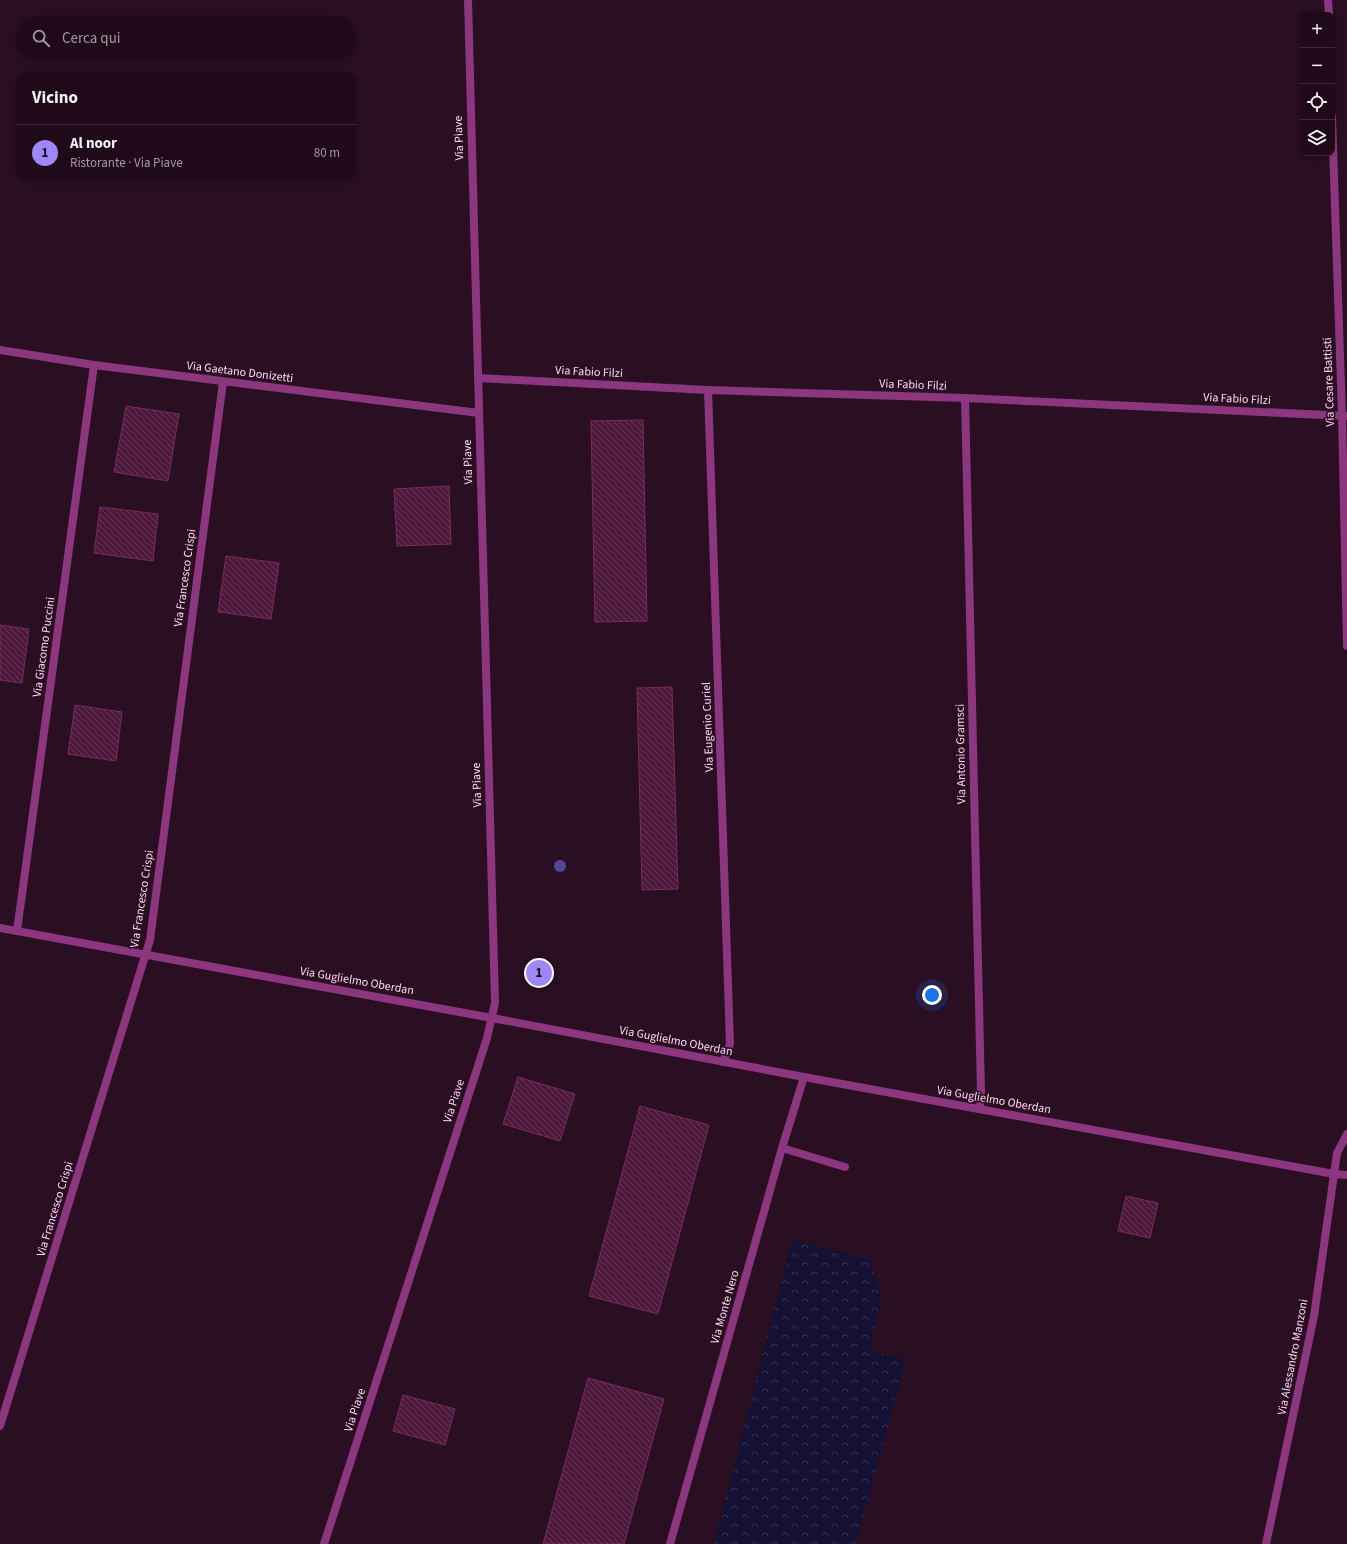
<!DOCTYPE html>
<html lang="it">
<meta charset="utf-8">
<style>
body{margin:0;font-family:"Source Sans 3",sans-serif;background:#281323;color:#f1f3f6}
.controls{position:absolute;right:12px;top:12px;display:grid;overflow:hidden;border-radius:8px;box-shadow:0 2px 6px #0003}
.controls button{width:36px;height:36px;display:grid;place-items:center;padding:0;border:0;border-bottom:1px solid #3d2b39;background:#200a1a;color:#f1f3f6;font:20px sans-serif}
.you{position:absolute;left:932px;top:995px;width:14px;height:14px;margin:-10px;border:3px solid #fff;border-radius:50%;background:#1a73e8;box-shadow:0 0 0 6px #1a73e833}
.badge{display:grid;place-items:center;width:26px;height:26px;border-radius:50%;background:#9f87fa;color:#111;font-size:13px;font-weight:700}
.pin{position:absolute;translate:-50% -50%;border:2px solid #fff;box-shadow:0 1px 4px #0006}
.list{margin:0;padding:0;list-style:none}
h2{display:flex;justify-content:space-between;align-items:center;height:52px;margin:0;padding:0 16px;font-size:17px}
h2 small{font-size:13px;font-weight:400;color:#a29aa2}
.list li{display:grid;grid-template-columns:26px 1fr auto;gap:12px;align-items:center;box-sizing:border-box;height:56px;padding:0 16px;border-top:1px solid #3d2b39}
.list b{display:block;font-size:15px;white-space:nowrap}
.list p{margin:0;font-size:13px;white-space:nowrap;color:#a29aa2}
.list em{font-size:13px;font-style:normal;color:#a29aa2}
.icon{flex:none;width:22px;height:22px;fill:none;stroke:currentColor;stroke-width:2;stroke-linecap:round;stroke-linejoin:round}
.map{position:relative;flex:none;width:1347px;height:1544px;overflow:hidden}
.search{position:absolute;background:#200a1a;box-shadow:0 2px 6px #0003;left:16px;top:16px;width:340px;height:44px;display:flex;align-items:center;gap:10px;box-sizing:border-box;padding:0 14px;border-radius:22px;color:#a29aa2;font-size:15px}
.panel{position:absolute;background:#200a1a;box-shadow:0 2px 6px #0003;left:16px;top:72px;width:340px;height:108px;border-radius:12px}
.map>svg:first-child{display:block}
.park{fill:url(#park-crowns)}
.building{fill:url(#building-back-hatch);stroke:#7a2a60}
.lines{fill:none;stroke-linecap:round;stroke-linejoin:round}
.lane{stroke:#8c367f;stroke-width:8}
.street{stroke:#8c367f;stroke-width:8}
.tree{fill:#4d4a90}
.labels{text-anchor:middle;dominant-baseline:central;stroke-width:3.5;stroke-linejoin:round;paint-order:stroke}
.street-label{font-size:12px;fill:#ffd7f6;stroke:#2a0e22}
</style>
<div class="map">
<svg width="1347" height="1544" viewBox="0 0 1347 1544">
<defs>
<pattern id="park-crowns" width="20" height="18" patternUnits="userSpaceOnUse"><rect width="20" height="18" fill="#141134"/><path d="M2 6a3 3 0 1 1 6 0M12 15a3 3 0 1 1 6 0" fill="none" stroke="#373352"/></pattern>
<pattern id="building-back-hatch" width="6" height="6" patternUnits="userSpaceOnUse"><rect width="6" height="6" fill="#4c193c"/><path d="M-1 5l2 2M0 0l6 6M5-1l2 2" fill="none" stroke="#673a59"/></pattern>
</defs>
<rect width="100%" height="100%" fill="#2a0e22"/>
<path class="park" d="M792 1239 870 1260 882 1297 869 1351 906 1359 856 1544H714Z"/>
<g class="building">
<path d="M126 406 179 414 168 481 114 472Z"/>
<path d="M643 420 647 621 595 622 591 421Z"/>
<path d="M449 486 451 544 397 546 394 489Z"/>
<path d="M100 507 158 514 153 561 94 553Z"/>
<path d="M226 556 279 563 271 619 218 612Z"/>
<path d="M0 625 29 629 22 683 0 680Z"/>
<path d="M672 687 678 889 642 890 637 688Z"/>
<path d="M75 705 122 712 116 761 68 754Z"/>
<path d="M518 1077 575 1094 560 1141 503 1124Z"/>
<path d="M640 1106 709 1125 658 1314 589 1296Z"/>
<path d="M1126 1196 1158 1203 1150 1238 1118 1231Z"/>
<path d="M588 1378 664 1399 624 1544H543Z"/>
<path d="M403 1395 455 1409 445 1445 393 1431Z"/>
</g>
<g class="lines">
<path class="lane" d="M782 1148 845 1167"/>
<g class="street">
<path d="M1328 0 1329 15"/>
<path d="M1332 117 1342 415 1347 646"/>
<path d="M0 350 94 365 479 413"/>
<path d="M478 378 708 390 965 398 1347 416"/>
<path d="M708 390 730 1044 723 1062"/>
<path d="M965 398 981 1092 980 1109"/>
<path d="M0 928 492 1018 804 1077 1334 1174 1347 1175"/>
<path d="M17 931 94 365"/>
<path d="M0 1426 150 940 223 382"/>
<path d="M324 1544 487 1038 495 1003 468 0"/>
<path d="M670 1544 782 1148 804 1077"/>
<path d="M1266 1544 1314 1316 1337 1153 1347 1134"/>
</g>
</g>
<circle class="tree" cx="560" cy="866" r="6"/>
<g class="labels">
<g class="street-label">
<text transform="translate(459 138) rotate(-92)">Via Piave</text>
<text transform="translate(240 372) rotate(7)">Via Gaetano Donizetti</text>
<text transform="translate(589 372) rotate(3)">Via Fabio Filzi</text>
<text transform="translate(1329 382) rotate(-92)">Via Cesare Battisti</text>
<text transform="translate(913 385) rotate(2)">Via Fabio Filzi</text>
<text transform="translate(1237 399) rotate(3)">Via Fabio Filzi</text>
<text transform="translate(468 462) rotate(-92)">Via Piave</text>
<text transform="translate(185 578) rotate(-82)">Via Francesco Crispi</text>
<text transform="translate(44 647) rotate(-82)">Via Giacomo Puccini</text>
<text transform="translate(708 727) rotate(-92)">Via Eugenio Curiel</text>
<text transform="translate(961 754) rotate(-91)">Via Antonio Gramsci</text>
<text transform="translate(477 785) rotate(-92)">Via Piave</text>
<text transform="translate(142 899) rotate(-81)">Via Francesco Crispi</text>
<text transform="translate(357 981) rotate(10)">Via Guglielmo Oberdan</text>
<text transform="translate(676 1041) rotate(11)">Via Guglielmo Oberdan</text>
<text transform="translate(994 1100) rotate(10)">Via Guglielmo Oberdan</text>
<text transform="translate(454 1101) rotate(-72)">Via Piave</text>
<text transform="translate(55 1209) rotate(-73)">Via Francesco Crispi</text>
<text transform="translate(725 1307) rotate(-74)">Via Monte Nero</text>
<text transform="translate(1293 1357) rotate(-79)">Via Alessandro Manzoni</text>
<text transform="translate(355 1410) rotate(-72)">Via Piave</text>
</g>
</g>
</svg>
<div class="controls">
<button>+</button>
<button>−</button>
<button><svg class="icon" aria-label="locate" viewBox="0 0 24 24"><circle cx="12" cy="12" r="6"/><path d="M12 2v4M12 18v4M2 12h4M18 12h4"/></svg></button>
<button><svg class="icon" aria-label="layers" viewBox="0 0 24 24"><path d="M12 4l9 5-9 5-9-5zM3 14l9 5 9-5"/></svg></button>
</div>
<div class="you"></div>
<div class="pin badge" style="left:539px;top:973px">1</div>
<div class="search"><svg class="icon" aria-label="search" viewBox="0 0 24 24"><circle cx="10" cy="10" r="6"/><path d="M15 15l6 6"/></svg>Cerca qui</div>
<section class="panel">
<h2>Vicino<small></small></h2>
<ul class="list">
<li><span class="badge">1</span><div><b>Al noor</b><p>Ristorante · Via Piave</p></div><em>80 m</em></li>
</ul>
</section>
</div>
